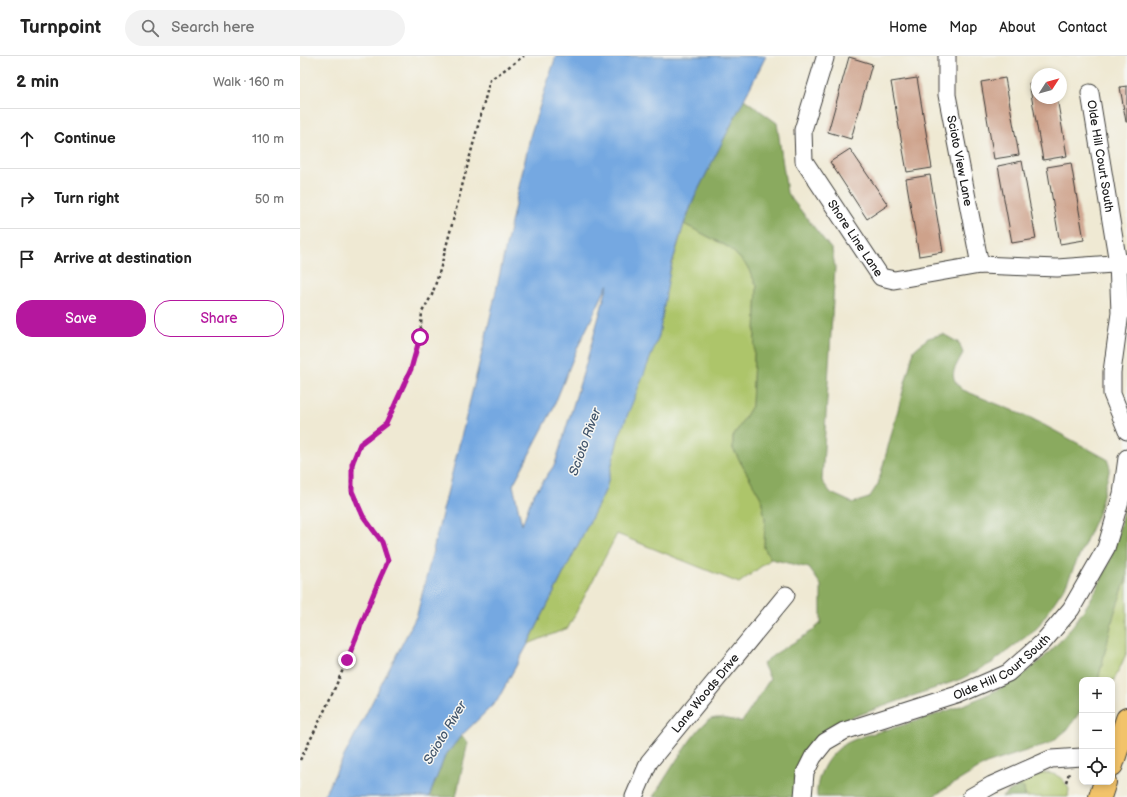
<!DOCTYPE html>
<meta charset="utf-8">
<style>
body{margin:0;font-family:"Balsamiq Sans",sans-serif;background:#f2f2f2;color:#222}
.controls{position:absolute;right:12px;bottom:12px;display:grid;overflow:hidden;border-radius:8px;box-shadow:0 2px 6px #0003}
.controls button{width:36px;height:36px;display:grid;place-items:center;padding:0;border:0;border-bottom:1px solid #e0e0e0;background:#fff;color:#222;font:20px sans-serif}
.compass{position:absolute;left:731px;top:12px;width:36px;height:36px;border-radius:50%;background:#fff;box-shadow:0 2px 6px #0003;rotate:54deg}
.stop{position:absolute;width:12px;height:12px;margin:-9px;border:3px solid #b5179e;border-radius:50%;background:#fff}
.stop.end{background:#b5179e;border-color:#fff;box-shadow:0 1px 4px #0008}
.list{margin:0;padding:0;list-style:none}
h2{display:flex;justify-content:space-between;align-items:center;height:52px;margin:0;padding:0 16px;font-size:17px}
h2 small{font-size:13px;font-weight:400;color:#767676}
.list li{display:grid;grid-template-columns:26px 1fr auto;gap:12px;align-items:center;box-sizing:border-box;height:60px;padding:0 16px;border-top:1px solid #e0e0e0}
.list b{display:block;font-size:15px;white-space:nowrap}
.list em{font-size:13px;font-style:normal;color:#767676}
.actions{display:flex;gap:8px;padding:12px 16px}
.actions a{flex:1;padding:9px 0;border:1px solid #b5179e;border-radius:16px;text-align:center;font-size:14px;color:#b5179e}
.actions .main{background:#b5179e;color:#fff}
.icon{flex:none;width:22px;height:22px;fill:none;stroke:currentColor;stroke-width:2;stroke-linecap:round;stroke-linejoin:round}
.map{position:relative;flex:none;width:827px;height:741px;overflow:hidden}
header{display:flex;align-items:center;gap:24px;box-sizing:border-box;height:56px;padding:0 20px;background:#fff;border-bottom:1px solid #e0e0e0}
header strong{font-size:19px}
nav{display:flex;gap:22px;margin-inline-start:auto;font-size:14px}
.search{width:280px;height:36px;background:#f2f2f2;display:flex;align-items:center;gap:10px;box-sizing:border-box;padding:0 14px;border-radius:22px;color:#767676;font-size:15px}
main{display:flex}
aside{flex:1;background:#fff}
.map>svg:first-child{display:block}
.green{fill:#adc56a;stroke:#647043}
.forest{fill:#8aaa5e;stroke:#53633d}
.water{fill:#75a8e1;stroke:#48627e;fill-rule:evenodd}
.building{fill:#cea28b}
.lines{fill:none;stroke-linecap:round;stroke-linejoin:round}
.street-casing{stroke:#3c3b37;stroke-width:19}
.primary-casing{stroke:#3c3b37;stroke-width:24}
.path{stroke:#3c3b37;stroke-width:2.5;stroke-dasharray:3 3;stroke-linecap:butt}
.street{stroke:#fff;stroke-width:17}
.primary{stroke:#f2c36a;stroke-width:22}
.route{stroke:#b5179e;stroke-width:5}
.labels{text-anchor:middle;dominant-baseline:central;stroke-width:3;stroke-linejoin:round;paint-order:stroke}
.street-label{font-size:12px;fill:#1c1c1c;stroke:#f6f6f2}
.water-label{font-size:13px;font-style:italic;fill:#40546b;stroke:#f6f6f2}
</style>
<header>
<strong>Turnpoint</strong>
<div class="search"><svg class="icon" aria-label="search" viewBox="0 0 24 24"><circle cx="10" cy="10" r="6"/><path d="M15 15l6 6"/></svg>Search here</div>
<nav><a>Home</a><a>Map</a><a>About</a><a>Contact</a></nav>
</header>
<main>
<aside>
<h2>2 min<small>Walk · 160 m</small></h2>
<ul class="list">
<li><svg class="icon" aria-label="ahead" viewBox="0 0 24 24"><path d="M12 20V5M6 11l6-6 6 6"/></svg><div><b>Continue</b></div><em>110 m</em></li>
<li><svg class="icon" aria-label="right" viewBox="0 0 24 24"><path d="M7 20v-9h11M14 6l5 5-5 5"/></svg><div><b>Turn right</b></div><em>50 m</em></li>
<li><svg class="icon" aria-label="arrive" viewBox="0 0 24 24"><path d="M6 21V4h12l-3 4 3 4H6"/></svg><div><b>Arrive at destination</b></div></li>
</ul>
<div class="actions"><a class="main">Save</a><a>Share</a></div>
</aside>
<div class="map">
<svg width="827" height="741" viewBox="0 0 827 741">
<rect width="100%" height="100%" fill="#f6f6f2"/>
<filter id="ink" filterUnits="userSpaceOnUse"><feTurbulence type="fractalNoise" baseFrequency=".025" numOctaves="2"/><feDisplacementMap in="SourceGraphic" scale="8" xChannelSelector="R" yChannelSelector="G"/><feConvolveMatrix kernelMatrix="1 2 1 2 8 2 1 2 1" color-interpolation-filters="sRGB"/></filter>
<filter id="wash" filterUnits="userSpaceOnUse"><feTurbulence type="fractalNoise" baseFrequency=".012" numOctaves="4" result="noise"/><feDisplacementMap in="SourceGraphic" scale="16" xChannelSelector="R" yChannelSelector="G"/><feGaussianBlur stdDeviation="0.9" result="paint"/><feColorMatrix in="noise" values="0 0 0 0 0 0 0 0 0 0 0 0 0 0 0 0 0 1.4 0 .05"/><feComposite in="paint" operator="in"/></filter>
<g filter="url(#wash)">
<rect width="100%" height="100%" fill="#efe9d3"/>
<g class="green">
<path d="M384 168 430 192 447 210 457 230 452 350 433 381V393L461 442 465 463 464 492 471 503 439 527 317 478 268 572 228 588 306 433 318 383 331 348Z"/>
<path d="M827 521V596L812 629V624H798L814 558Z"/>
<path d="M743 717C756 717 763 721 769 733L768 741H725L726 739 718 730 733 721Z"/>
</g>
<g class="forest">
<path d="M444 43 477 67 487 137 532 194 535 211 522 425 531 437 553 447 569 442 578 428 614 294 628 282 643 278 659 287 663 297C654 314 647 320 663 334L731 362 807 403 810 412 798 458 766 529 737 572 692 607 661 623 533 668C512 683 494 713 495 741H353C363 726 397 668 411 663 421 660 431 664 442 666L470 623 463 608C480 591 504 584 521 567V529L509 512 471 503 464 492 465 463 461 442 433 393V381L452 350 457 230 447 210 430 192 384 168 396 138Z"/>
<path d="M827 438V521L814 558 798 624H782V653L767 674 750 687 686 708 632 741H517C515 719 530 694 551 685 566 678 584 675 600 670 643 657 700 639 734 610 762 587 787 554 802 522 815 496 821 466 827 438Z"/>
<path d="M161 680 168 686 156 741H129L145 700Z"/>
<path d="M718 730 724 732 725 741H702Z"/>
</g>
<path class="water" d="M256 0H466L396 138 384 168 370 214 359 280 318 383 306 433 228 588 197 645 161 680 145 700 129 741H23L117 559 186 280 231 77ZM308 228 285 311 255 408 232 441 222 469 213 429 252 355 276 295Z"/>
<g id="blocks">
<g class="building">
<path d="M549 1 572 8 551 83 528 76Z"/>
<path d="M617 22 632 112 607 116 591 26Z"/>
<path d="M705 22 719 99 694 103 681 26Z"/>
<path d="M737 26V42H757L767 100 743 104 729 27Z"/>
<path d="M827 30V66H826L820 31Z"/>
<path d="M550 93 588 149 567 163 530 106Z"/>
<path d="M722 105 736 183 712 187 698 110Z"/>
<path d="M771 107 784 184 760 188 747 111Z"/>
<path d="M630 119 643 196 619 200 606 123Z"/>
</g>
</g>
</g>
<g filter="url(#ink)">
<use href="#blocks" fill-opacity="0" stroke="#3c3b37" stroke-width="1"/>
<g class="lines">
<defs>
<g id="street">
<path id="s1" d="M647 0V39L680 209"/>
<path id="s2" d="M525 2 503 74 504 105 581 221 594 224 680 209 757 212 827 207"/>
<path id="s3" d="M790 37 818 207 820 257 812 316V338L827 375"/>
<path id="s4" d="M334 741 349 706 486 539"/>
<path id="s5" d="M503 741 505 717 513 701 525 686 544 675 657 639 708 617 743 586 771 553 806 492 822 438 827 402"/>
<path d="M671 741 692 729 751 703 782 701"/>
</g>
<g id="primary">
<path d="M812 709 827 663"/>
<path d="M800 741 805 726"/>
</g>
</defs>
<use href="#street" class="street-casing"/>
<use href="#primary" class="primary-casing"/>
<g class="path">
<path d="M0 704C22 662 42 617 60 573 70 550 77 527 88 505L82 486 63 460 51 435 53 407 60 388 86 368 98 343 111 313 120 281 122 256 132 239 140 214 190 24 224 0"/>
<path d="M766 726 769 717"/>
</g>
<use href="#street" class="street"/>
<use href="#primary" class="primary"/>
</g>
</g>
<g class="lines" filter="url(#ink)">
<path class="route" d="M47 604C61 571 72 537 88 505L82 486 63 460 52 435V408L60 388 86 368 111 313 120 281"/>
</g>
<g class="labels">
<g class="street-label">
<text stroke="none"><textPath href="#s3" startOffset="64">Olde Hill Court South</textPath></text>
<text stroke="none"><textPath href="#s1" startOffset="106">Scioto View Lane</textPath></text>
<text stroke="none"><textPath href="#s2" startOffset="199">Shore Line Lane</textPath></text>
<text stroke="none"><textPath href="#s5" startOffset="255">Olde Hill Court South</textPath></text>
<text stroke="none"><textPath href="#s4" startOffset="127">Lane Woods Drive</textPath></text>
</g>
<g class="water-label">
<text transform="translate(285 386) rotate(-70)">Scioto River</text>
<text transform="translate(145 677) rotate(-59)">Scioto River</text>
</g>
</g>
</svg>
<div class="controls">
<button>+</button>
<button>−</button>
<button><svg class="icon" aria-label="locate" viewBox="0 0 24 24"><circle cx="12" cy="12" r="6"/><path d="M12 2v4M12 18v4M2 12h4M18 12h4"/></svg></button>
</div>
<svg class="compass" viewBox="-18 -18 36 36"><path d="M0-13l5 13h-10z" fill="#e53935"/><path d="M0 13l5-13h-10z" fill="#767676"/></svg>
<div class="stop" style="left:120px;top:281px"></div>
<div class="stop end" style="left:47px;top:604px"></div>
</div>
</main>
